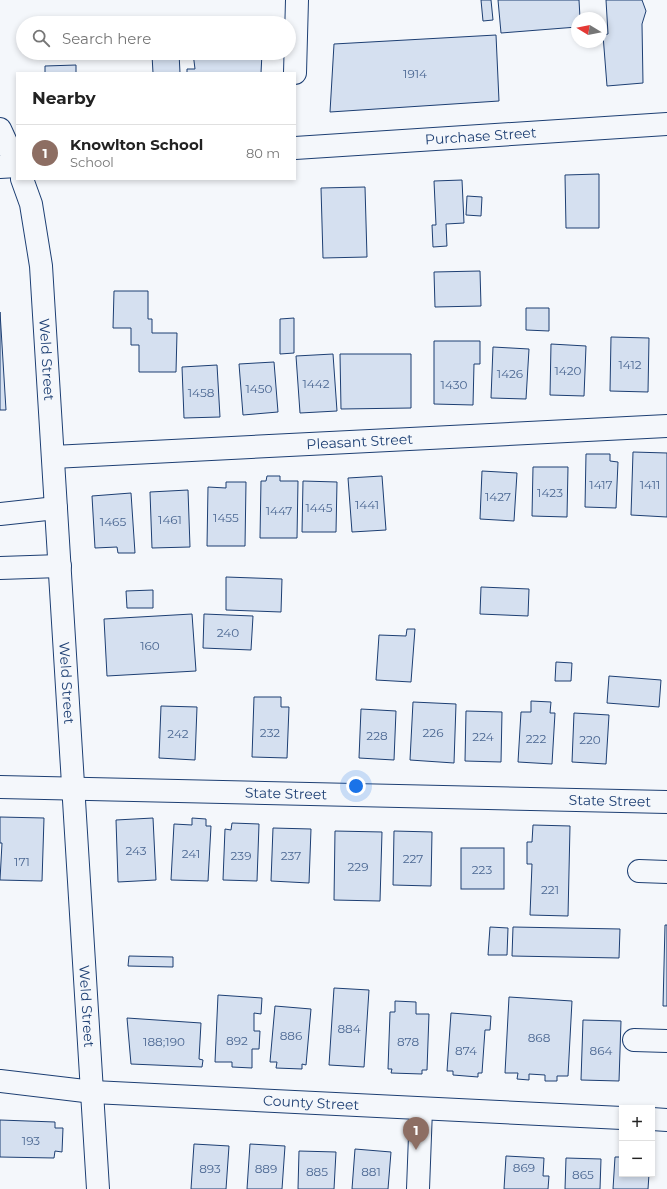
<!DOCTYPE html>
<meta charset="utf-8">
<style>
body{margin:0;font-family:Montserrat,sans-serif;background:#f6f6f6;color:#222}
.controls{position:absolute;right:12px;bottom:12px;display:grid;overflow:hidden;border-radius:0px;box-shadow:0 2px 6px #0003}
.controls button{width:36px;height:36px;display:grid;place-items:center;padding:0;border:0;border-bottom:1px solid #e0e0e0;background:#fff;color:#222;font:20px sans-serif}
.compass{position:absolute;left:571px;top:12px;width:36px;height:36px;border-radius:50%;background:#fff;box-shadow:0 2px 6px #0003;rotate:280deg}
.you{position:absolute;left:356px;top:786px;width:14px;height:14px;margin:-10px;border:3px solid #fff;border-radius:50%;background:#1a73e8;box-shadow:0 0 0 6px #1a73e833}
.badge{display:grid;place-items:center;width:26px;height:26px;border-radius:50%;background:#111827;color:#fff;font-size:13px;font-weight:700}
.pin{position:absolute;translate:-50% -33px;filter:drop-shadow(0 1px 2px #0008)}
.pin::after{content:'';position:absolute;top:21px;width:14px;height:12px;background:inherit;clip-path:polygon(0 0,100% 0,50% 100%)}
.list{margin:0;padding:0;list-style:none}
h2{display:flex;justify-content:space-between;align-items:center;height:52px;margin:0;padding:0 16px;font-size:17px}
h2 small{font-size:13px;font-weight:400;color:#767676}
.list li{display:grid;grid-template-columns:26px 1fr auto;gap:12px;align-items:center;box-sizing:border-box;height:56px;padding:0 16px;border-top:1px solid #e0e0e0}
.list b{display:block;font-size:15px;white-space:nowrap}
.list p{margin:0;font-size:13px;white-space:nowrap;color:#767676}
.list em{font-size:13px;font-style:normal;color:#767676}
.icon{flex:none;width:22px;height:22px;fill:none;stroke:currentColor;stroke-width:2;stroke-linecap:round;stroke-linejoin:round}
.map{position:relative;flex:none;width:667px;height:1189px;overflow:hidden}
.search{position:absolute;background:#fff;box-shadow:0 2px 6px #0003;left:16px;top:16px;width:280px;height:44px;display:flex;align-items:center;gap:10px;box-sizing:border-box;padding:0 14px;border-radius:22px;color:#767676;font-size:15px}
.panel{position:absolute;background:#fff;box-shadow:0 2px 6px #0003;left:16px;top:72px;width:280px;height:108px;border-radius:0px}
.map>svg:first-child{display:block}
.building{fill:#d5e0f0;stroke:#1d3f73}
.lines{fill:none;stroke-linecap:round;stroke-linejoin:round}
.minor-casing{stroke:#1d3f73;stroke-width:24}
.major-casing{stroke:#1d3f73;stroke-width:24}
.highway-casing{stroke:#1d3f73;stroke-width:24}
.minor{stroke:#f4f7fb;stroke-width:22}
.major{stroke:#f4f7fb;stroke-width:22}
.highway{stroke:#f4f7fb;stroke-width:22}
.labels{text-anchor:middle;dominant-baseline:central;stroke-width:3;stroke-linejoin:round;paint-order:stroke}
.number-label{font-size:12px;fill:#4b6792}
.street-label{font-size:14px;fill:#1d3f73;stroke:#f4f7fb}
</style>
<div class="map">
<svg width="667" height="1189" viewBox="0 0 667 1189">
<rect width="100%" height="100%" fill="#f4f7fb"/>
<g class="building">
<path d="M481 0H491L493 20 483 21Z"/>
<path d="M498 0H579L580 18H577V27L501 33Z"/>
<path d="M606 0H642L646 11 642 24 643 83 607 86 603 35 608 34Z"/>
<path d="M496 35 499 101 330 112 334 44Z"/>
<path d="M145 53H179L180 73H153L152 55 145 56Z"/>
<path d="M193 53H262L261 73H187V69H195Z"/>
<path d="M76 65V73H45V66Z"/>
<path d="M599 174V228H566L565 175Z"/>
<path d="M462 180 464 223 446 224 447 246 433 247 432 225H436L434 181Z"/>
<path d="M365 187 367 257 323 258 321 188Z"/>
<path d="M467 196 482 197 481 216 466 215Z"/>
<path d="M480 271 481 306 435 307 434 272Z"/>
<path d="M114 291H148V319H152V333H177L176 372H139V345H131V328H113Z"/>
<path d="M526 308H549V331L526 330Z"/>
<path d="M0 312 6 410H0Z"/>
<path d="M294 318V353L280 354V319Z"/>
<path d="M611 337 649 338 648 392 610 391Z"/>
<path d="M434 341H480V364H474L473 405 434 404Z"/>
<path d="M551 344 586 346 584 396 550 395Z"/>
<path d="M493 347 529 349 526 399 491 398Z"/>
<path d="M333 354 337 411 300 413 296 356Z"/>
<path d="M340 354H411V408L341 409Z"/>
<path d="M274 362 278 412 243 415 239 364Z"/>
<path d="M217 365 220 417 184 418 182 367Z"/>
<path d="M633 452 667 453V517L631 515Z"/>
<path d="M586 454H610V461L618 462 616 508 585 507Z"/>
<path d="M533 467H568L567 517 532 516Z"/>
<path d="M482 471 517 473 514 521 480 519Z"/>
<path d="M267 476H280V481H298L297 538H260L261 481H266Z"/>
<path d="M382 476 386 530 352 532 348 478Z"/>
<path d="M303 481 337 482 336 532H302Z"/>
<path d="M226 482H246L245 546H207L208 487 226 488Z"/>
<path d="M188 490 190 547 152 548 150 492Z"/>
<path d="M131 493 135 553H118L117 547 95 548 92 496Z"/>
<path d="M226 577 282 579 281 612 226 610Z"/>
<path d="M481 587 529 589 528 616 480 614Z"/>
<path d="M153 590V608H127L126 591Z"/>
<path d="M192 614 196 671 107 676 104 619Z"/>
<path d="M204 614 253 616 251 650 203 648Z"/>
<path d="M407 629H415L411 682 376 680 379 635 406 636Z"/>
<path d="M556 662 572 663 571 681H555Z"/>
<path d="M609 676 661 680 659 707 607 703Z"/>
<path d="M254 697H281V707H289L287 758 252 757Z"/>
<path d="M531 701 551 702 550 713H555L552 764 518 762 521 712H531Z"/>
<path d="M413 702 456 704 454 763 410 760Z"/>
<path d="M161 706 197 707 195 760 159 758Z"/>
<path d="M361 709 396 711 394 760 359 758Z"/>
<path d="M466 711 502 712 501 762 465 761Z"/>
<path d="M574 713 609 715 606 764 572 762Z"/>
<path d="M0 817 44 818 42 881 0 880 2 843H0Z"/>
<path d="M153 818 156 880 118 882 116 820Z"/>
<path d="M192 818 206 819V826H211L208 881 171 880 174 824 192 825Z"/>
<path d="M232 823 259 824 257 881 223 880 225 829 231 830Z"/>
<path d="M533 825 570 826 568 916 530 915 532 864H527V842H532Z"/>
<path d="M273 828 311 829 309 883 271 881Z"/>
<path d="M335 831 382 832 380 901 334 900Z"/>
<path d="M394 831 432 832 431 886 393 885Z"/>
<rect x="461" y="848" width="43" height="41"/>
<path d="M665 925H667V1006H663Z"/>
<path d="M490 927 508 928 507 955H488Z"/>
<path d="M513 927 620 929 619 958 512 956Z"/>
<path d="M129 956 173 957V967L128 966Z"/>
<path d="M334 988 369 990 364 1067 329 1065Z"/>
<path d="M218 995 262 998 261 1014 254 1013V1031H260L259 1049H252V1068L232 1067V1062H215Z"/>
<path d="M509 997 572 1001 568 1076H557V1081H545V1075L529 1074V1080L517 1079 518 1073H505Z"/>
<path d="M395 1001 416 1002V1014H429L427 1070H422V1074L391 1073 392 1069H388L390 1012H395Z"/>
<path d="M275 1006 311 1009 306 1065 302 1064V1069L276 1068 277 1062H270Z"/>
<path d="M451 1013 491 1016 490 1030H485L482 1073H478V1077L453 1075V1071H447Z"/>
<path d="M127 1018 201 1023 199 1059 203 1060 202 1067 131 1064Z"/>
<path d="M583 1020 621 1021 619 1081 581 1080Z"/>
<path d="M0 1120 55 1122V1128H63L62 1152 55 1151 54 1158 0 1157Z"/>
<path d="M194 1144 229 1146 226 1189H191Z"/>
<path d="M250 1144 285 1146 282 1189H247Z"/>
<path d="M355 1149 391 1152 388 1189H352Z"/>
<path d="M299 1151 336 1152 334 1189H298Z"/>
<path d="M506 1156 544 1158 543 1176H549L548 1189H504Z"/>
<path d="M615 1157H622V1174H649L648 1189H613Z"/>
<path d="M566 1158 601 1159 600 1189H565Z"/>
</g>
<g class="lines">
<defs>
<g id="minor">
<path d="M295 73 297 0"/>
<path id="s1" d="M53 457 667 426"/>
<path d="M0 514 56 508"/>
<path d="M0 568 60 566"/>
<path id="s2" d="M0 787 667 802"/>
<path d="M639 871 667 872"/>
<path d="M634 1040 667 1041"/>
<path d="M418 1189 421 1109"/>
</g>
<g id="major">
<path id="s3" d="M295 148 667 124"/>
<path d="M0 167 17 166"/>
<path id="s4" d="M22 179 31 204 41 266 98 1189"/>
<path id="s5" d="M0 1081 93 1092 622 1118"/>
<path d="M652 1119 667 1120"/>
</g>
<path id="highway" d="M0 129 17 166"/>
</defs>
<use href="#minor" class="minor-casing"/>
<use href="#major" class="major-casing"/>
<use href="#highway" class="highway-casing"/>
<use href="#minor" class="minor"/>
<use href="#major" class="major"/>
<use href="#highway" class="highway"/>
</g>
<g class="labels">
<g class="number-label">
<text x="415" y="73">1914</text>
<text x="630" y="364">1412</text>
<text x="568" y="370">1420</text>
<text x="510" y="373">1426</text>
<text x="316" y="383">1442</text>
<text x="454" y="384">1430</text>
<text x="259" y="388">1450</text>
<text x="201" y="392">1458</text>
<text x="601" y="484">1417</text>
<text x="650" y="484">1411</text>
<text x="550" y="492">1423</text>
<text x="498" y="496">1427</text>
<text x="367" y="504">1441</text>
<text x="319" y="507">1445</text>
<text x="279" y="510">1447</text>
<text x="226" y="517">1455</text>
<text x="170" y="519">1461</text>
<text x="113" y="521">1465</text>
<text x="228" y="632">240</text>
<text x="150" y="645">160</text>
<text x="270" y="732">232</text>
<text x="433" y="732">226</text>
<text x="178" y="733">242</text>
<text x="377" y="735">228</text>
<text x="483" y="736">224</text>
<text x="536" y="738">222</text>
<text x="590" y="739">220</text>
<text x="136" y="850">243</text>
<text x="191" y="853">241</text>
<text x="241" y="855">239</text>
<text x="291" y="855">237</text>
<text x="413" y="858">227</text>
<text x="22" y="861">171</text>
<text x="358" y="866">229</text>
<text x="482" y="869">223</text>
<text x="550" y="889">221</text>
<text x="349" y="1028">884</text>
<text x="291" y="1035">886</text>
<text x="539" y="1037">868</text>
<text x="237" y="1040">892</text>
<text x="164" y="1041">188;190</text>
<text x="408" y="1041">878</text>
<text x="466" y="1050">874</text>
<text x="601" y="1050">864</text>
<text x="31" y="1140">193</text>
<text x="524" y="1167">869</text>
<text x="210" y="1168">893</text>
<text x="266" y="1168">889</text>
<text x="317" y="1171">885</text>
<text x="371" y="1171">881</text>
<text x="583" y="1174">865</text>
</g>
<g class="street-label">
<text stroke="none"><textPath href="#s3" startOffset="186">Purchase Street</textPath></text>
<text stroke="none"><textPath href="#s4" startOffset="183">Weld Street</textPath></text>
<text stroke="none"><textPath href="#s1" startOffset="307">Pleasant Street</textPath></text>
<text stroke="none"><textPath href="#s4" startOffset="507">Weld Street</textPath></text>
<text stroke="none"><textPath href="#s2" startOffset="286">State Street</textPath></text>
<text stroke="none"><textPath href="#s2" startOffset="610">State Street</textPath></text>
<text stroke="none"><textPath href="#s4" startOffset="831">Weld Street</textPath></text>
<text stroke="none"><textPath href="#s5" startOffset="312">County Street</textPath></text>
</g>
</g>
</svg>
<div class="controls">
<button>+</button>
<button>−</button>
</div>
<svg class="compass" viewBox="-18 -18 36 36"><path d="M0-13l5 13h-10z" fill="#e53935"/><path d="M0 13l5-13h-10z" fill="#767676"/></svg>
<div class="you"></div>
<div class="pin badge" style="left:416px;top:1150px;background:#8d6e63">1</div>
<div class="search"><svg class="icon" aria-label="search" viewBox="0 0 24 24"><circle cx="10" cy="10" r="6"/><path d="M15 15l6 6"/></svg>Search here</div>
<section class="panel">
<h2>Nearby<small></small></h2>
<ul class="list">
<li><span class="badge" style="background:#8d6e63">1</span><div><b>Knowlton School</b><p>School</p></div><em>80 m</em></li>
</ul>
</section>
</div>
